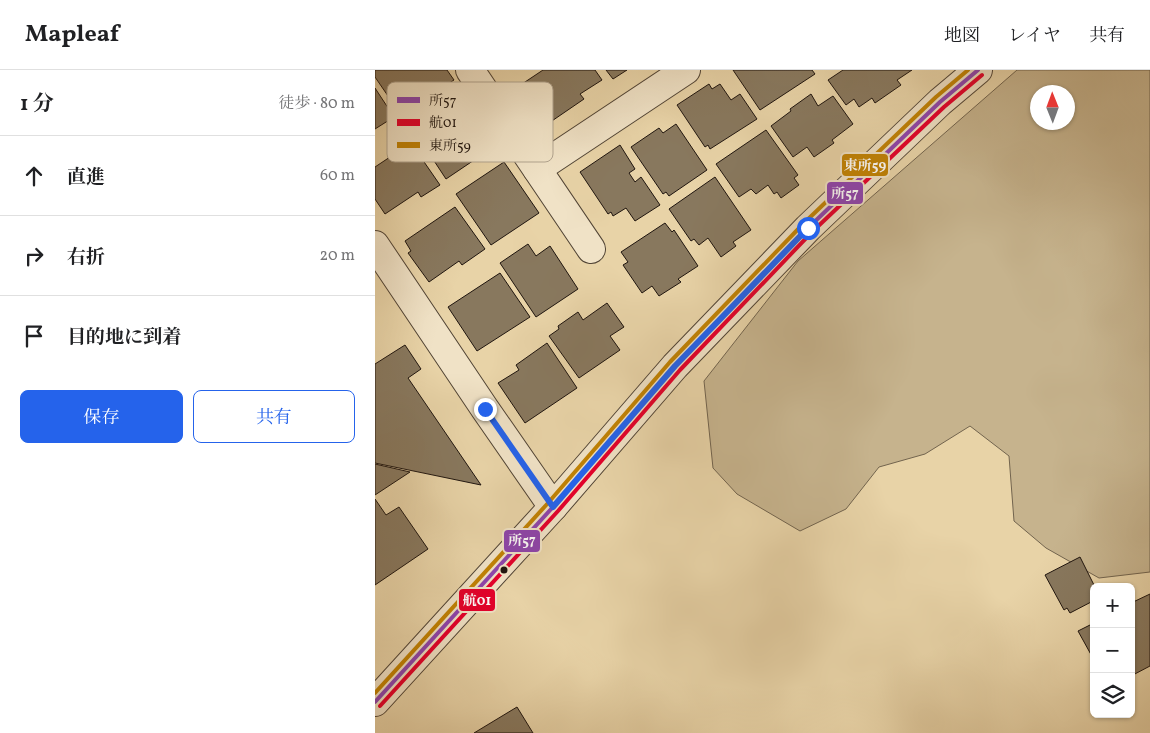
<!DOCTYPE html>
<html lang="ja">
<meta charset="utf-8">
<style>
body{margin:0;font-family:Vollkorn,"Noto Serif JP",serif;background:#f6f6f6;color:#202124}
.controls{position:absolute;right:15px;bottom:15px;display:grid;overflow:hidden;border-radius:8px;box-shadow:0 1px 4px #0004}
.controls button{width:45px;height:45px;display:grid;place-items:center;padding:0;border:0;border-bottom:1px solid #e0e0e0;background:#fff;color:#202124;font:25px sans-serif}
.compass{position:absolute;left:655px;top:15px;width:45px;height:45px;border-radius:50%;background:#fff;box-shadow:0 1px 4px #0004;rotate:359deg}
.stop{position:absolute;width:15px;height:15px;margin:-11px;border:4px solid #2563eb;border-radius:50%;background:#fff}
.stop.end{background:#2563eb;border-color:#fff;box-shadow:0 1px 5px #0008}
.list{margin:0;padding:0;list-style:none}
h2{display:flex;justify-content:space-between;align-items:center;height:65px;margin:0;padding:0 20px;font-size:21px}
h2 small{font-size:16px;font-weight:400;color:#757577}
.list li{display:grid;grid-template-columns:32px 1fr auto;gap:15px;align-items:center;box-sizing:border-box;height:80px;padding:0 20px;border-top:1px solid #e0e0e0}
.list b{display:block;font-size:19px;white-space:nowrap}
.list em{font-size:16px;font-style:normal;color:#757577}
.actions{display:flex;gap:10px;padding:15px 20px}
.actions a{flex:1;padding:11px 0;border:1px solid #2563eb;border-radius:8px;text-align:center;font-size:18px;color:#2563eb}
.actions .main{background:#2563eb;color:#fff}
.icon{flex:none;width:28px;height:28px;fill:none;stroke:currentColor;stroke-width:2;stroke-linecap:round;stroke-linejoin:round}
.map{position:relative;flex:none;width:775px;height:663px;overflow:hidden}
header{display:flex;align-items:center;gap:30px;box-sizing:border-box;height:70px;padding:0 25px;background:#fff;border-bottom:1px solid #e0e0e0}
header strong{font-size:24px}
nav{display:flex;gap:28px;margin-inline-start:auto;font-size:18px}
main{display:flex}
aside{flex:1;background:#fff}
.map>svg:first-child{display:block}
.green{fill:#c6b38d;stroke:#72644e;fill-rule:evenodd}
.building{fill:#88785e;stroke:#1f150f}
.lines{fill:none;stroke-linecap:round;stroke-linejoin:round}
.minor-casing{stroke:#514435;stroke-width:30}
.tertiary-casing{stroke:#514435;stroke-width:30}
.minor{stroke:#f0e2c6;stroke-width:28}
.tertiary{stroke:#f0e2c6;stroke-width:28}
.bus-1-casing{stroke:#f0e2c6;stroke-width:8}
.bus-2-casing{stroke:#f0e2c6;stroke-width:8}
.bus-3-casing{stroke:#f0e2c6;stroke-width:8}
.bus-1{stroke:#8e44ad;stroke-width:4}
.bus-2{stroke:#e4002b;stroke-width:4}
.bus-3{stroke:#c18204;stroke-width:4}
.route{stroke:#2563eb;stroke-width:6}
.bus-dot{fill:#1f150f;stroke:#f0e2c6;stroke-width:2}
.key{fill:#f0e2c6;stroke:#b1a48f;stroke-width:1}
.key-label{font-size:14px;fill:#1f150f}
.line-badge{stroke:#f0e2c6;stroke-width:2}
.badge-label{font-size:14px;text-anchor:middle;font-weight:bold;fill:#fff}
</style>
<header>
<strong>Mapleaf</strong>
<nav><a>地図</a><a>レイヤ</a><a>共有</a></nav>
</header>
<main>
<aside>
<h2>1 分<small>徒歩 · 80 m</small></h2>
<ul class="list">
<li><svg class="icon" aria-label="ahead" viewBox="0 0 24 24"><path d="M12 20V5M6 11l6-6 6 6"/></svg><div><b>直進</b></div><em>60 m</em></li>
<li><svg class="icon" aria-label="right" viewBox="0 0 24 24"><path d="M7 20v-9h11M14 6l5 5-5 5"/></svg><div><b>右折</b></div><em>20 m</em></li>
<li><svg class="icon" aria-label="arrive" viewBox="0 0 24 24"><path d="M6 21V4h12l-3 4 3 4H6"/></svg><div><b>目的地に到着</b></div></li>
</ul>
<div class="actions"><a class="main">保存</a><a>共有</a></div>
</aside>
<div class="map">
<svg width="775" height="663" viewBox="0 0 775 663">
<rect width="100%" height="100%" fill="#e8d3a7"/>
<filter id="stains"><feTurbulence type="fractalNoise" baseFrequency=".004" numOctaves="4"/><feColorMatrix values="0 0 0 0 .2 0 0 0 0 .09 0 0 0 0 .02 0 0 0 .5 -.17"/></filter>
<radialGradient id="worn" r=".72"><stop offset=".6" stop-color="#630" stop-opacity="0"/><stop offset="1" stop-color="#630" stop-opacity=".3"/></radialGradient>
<path class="green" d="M642 0H775V502L724 508 671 478 639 451 634 386 595 356 550 384 504 397 471 439 425 461 362 424 338 398 329 311 423 191ZM662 22H692V52H662Z"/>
<g class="building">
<path d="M0 0H72L79 10 26 45 0 7Z"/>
<path d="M168 0H220L227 10 205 24 209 29 171 55 144 16Z"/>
<path d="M231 0H252L238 9Z"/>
<path d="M358 0H437L440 4 385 40Z"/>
<path d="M468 0H537L522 10 526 15 500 33 497 28 484 37 479 29 471 35 453 10Z"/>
<path d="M334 14 337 19 345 14 356 30 365 24 382 49 335 79 333 75 330 77 302 35Z"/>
<path d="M0 18 19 47 0 59Z"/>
<path d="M436 24 443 36 458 26 478 54 457 70 459 73 439 87 432 77 418 87 396 56 416 41 415 39Z"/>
<path d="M86 38 105 66 111 62 120 76 71 109 48 74 61 66 57 58Z"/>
<path d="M301 54 332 100 294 126 291 122 288 124 256 77 284 58 288 63Z"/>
<path d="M391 60 423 105 419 108 424 115 406 128 402 122 399 124 393 115 381 124 376 119 364 127 341 94Z"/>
<path d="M36 73 65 115 46 127 43 122 10 144 0 129V97Z"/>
<path d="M245 75 260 99 254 103 260 112 266 107 285 135 260 151 251 138 238 146 236 142 233 144 205 102Z"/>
<path d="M129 92 164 143 116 175 81 124Z"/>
<path d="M340 107 376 160 358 172 361 176 346 187 333 168 324 175 319 169 316 171 294 139Z"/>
<path d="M80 137 110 179 87 195 84 191 54 212 33 183 36 181 30 171Z"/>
<path d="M290 153 297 162 299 160 323 196 303 209 306 212 284 226 277 216 267 223 248 195 253 192 246 182Z"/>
<path d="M153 174 161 186 175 176 203 219 161 247 125 193Z"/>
<path d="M125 203 155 247 102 281 73 237Z"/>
<path d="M232 233 249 257 235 266 245 280 204 308 174 266 184 259 183 256 203 242 208 250Z"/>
<path d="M172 273 202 318 150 353 123 313 144 300 141 295Z"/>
<path d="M30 275 46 299 33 308 106 415 0 393V294Z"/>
<path d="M0 394 35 402 0 425Z"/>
<path d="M0 429 11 445 24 437 53 479 0 515Z"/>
<path d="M705 487 720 517 717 519 719 527 716 528 718 531 695 543 692 538 689 540 670 505Z"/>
<path d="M775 524V596L756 606V533Z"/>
<path d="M719 553V590L703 561Z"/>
<path d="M142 637 158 663H99Z"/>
</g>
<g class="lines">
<defs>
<g id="minor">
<path d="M95 0 216 179"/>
<path d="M162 99 311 0"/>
<path d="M0 175 110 339 178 437"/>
</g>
<path id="tertiary" d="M0 632 178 437 300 296 433 158 565 32 603 0"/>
</defs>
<use href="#minor" class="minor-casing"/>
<use href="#tertiary" class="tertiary-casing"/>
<use href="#minor" class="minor"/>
<use href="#tertiary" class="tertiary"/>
<defs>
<path id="bus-1" d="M0 632 178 437 300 296 433 158 565 32 603 0"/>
<path id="bus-2" d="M5 636 183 441 305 300 437 162 569 37 607 5"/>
<path id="bus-3" d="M0 623 173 433 295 292 429 153 561 27 593 0"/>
</defs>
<use href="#bus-1" class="bus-1-casing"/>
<use href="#bus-2" class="bus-2-casing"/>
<use href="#bus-3" class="bus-3-casing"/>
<use href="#bus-1" class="bus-1"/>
<use href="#bus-2" class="bus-2"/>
<use href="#bus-3" class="bus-3"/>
</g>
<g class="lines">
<path class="route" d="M110 339 178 437 300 296 433 158"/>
</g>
<circle class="bus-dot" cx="129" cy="500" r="4.5"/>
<rect x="12" y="12" width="166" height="80" rx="8" class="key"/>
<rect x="22" y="27" width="23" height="6" fill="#8e44ad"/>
<rect x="22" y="49" width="23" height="7" fill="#e4002b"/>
<rect x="22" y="72" width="23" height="6" fill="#c18204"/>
<g class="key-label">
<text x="54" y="35">所57</text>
<text x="54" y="57">航01</text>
<text x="54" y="80">東所59</text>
</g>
<g class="line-badge">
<rect x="466" y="83" width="48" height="24" rx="5" fill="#c18204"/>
<rect x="451" y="111" width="38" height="24" rx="5" fill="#8e44ad"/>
<rect x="128" y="459" width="38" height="24" rx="5" fill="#8e44ad"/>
<rect x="83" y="518" width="38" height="24" rx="5" fill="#e4002b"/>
</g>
<g class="badge-label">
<text x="490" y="100">東所59</text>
<text x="470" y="128">所57</text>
<text x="147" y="475">所57</text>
<text x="102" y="535">航01</text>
</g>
<rect width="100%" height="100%" filter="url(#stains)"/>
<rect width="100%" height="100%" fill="url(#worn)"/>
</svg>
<div class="controls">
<button>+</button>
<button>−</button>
<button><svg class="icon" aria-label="layers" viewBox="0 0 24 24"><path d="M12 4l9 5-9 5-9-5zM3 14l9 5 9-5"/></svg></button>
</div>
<svg class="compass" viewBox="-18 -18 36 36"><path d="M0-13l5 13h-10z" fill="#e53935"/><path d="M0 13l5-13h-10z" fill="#757577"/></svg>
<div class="stop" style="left:433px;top:158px"></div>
<div class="stop end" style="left:110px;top:339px"></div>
</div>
</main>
